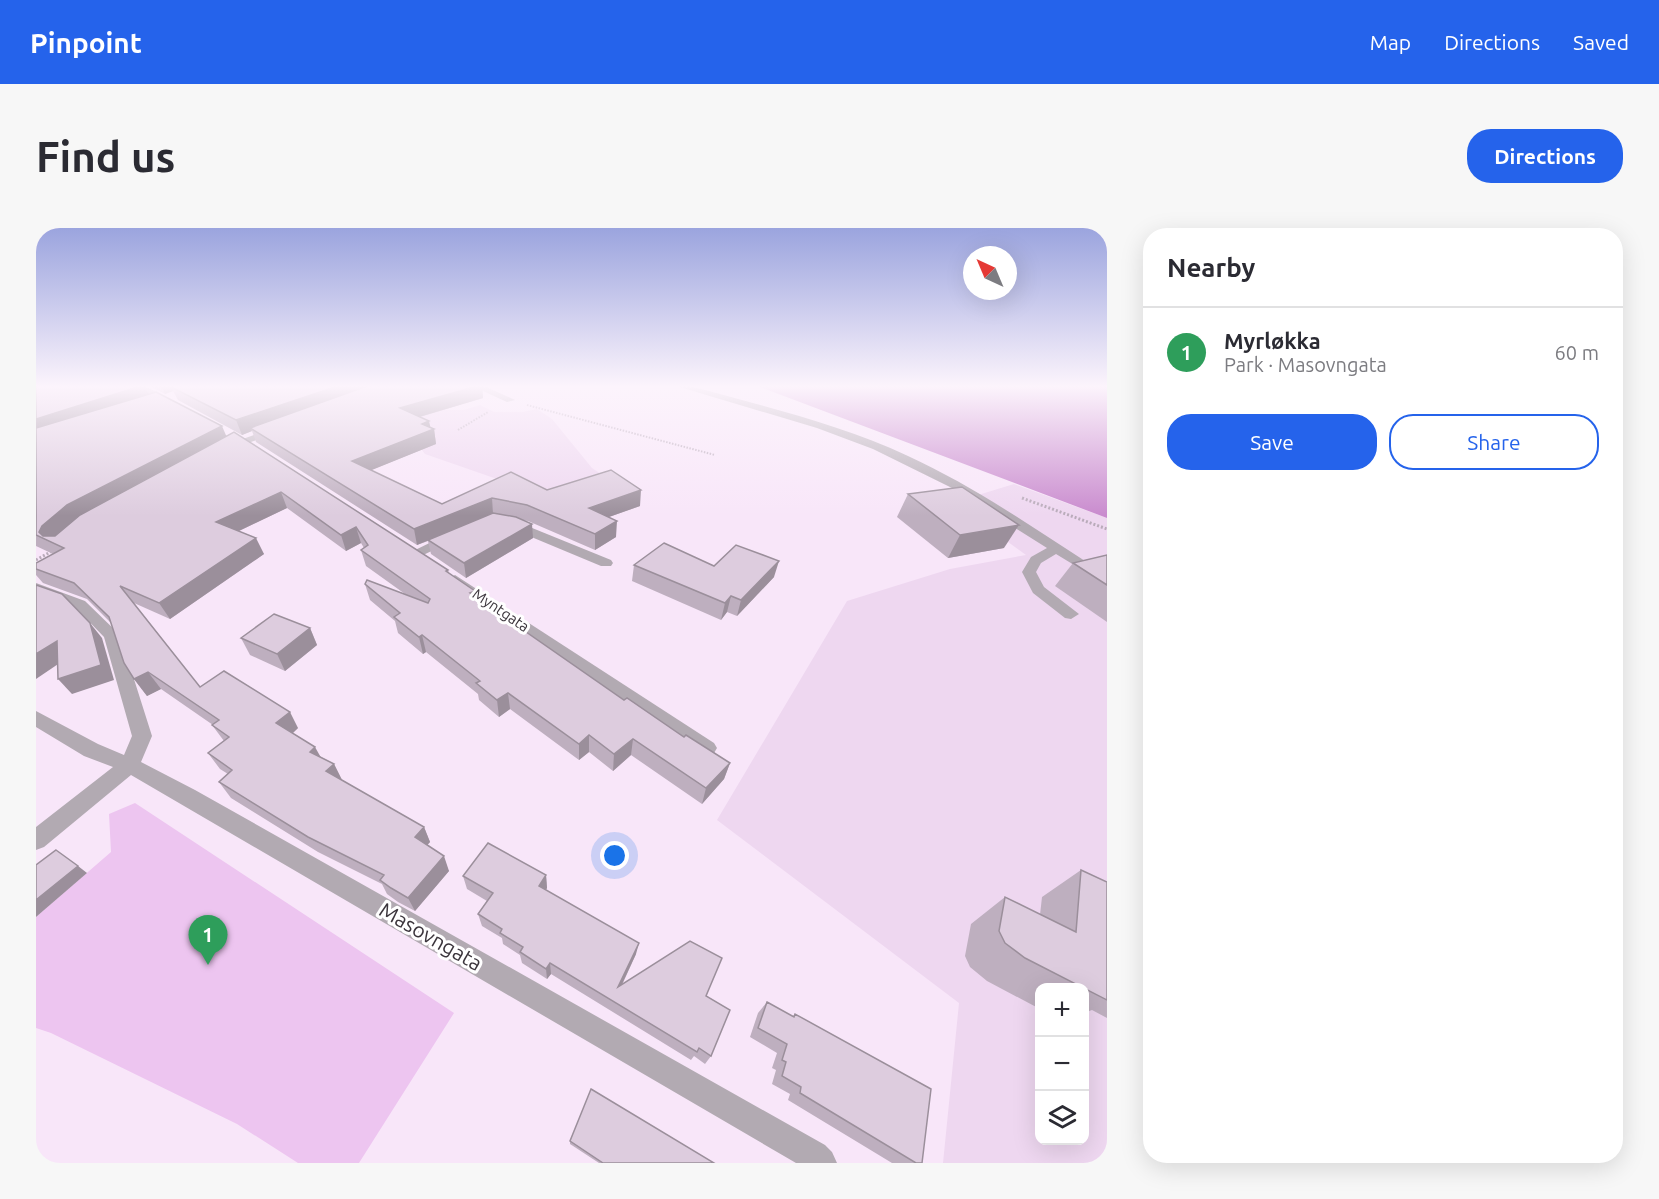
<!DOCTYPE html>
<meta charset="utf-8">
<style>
body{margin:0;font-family:Ubuntu,sans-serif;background:#f7f7f7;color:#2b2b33}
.controls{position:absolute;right:18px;bottom:18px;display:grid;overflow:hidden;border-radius:12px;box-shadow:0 6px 24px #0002}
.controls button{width:54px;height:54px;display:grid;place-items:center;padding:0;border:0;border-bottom:2px solid #e1e1e2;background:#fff;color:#2b2b33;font:30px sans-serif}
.compass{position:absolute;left:927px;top:18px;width:54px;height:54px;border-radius:50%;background:#fff;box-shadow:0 6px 24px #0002;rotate:316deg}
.you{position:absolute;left:579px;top:628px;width:21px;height:21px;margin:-15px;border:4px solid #fff;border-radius:50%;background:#1a73e8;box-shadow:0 0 0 9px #1a73e833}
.badge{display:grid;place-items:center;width:39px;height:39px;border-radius:50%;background:#2563eb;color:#fff;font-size:20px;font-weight:700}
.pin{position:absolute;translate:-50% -50px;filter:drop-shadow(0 2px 3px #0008)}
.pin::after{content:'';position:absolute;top:32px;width:21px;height:18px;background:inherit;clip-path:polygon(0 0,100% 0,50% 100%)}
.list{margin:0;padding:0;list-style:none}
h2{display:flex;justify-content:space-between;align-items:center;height:78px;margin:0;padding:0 24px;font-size:26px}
h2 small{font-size:20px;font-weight:400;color:#7c7c81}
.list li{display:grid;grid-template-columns:39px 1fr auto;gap:18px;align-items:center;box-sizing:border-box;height:90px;padding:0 24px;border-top:2px solid #e1e1e2}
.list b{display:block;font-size:22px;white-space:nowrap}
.list p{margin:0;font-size:20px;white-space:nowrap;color:#7c7c81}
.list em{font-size:20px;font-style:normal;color:#7c7c81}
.actions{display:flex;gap:12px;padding:18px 24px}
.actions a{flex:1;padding:14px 0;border:2px solid #2563eb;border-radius:24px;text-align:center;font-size:21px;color:#2563eb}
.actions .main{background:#2563eb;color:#fff}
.icon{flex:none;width:33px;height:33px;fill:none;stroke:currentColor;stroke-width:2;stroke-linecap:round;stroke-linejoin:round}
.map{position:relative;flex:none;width:1071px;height:935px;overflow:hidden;border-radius:24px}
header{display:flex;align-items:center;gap:36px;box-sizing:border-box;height:84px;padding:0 30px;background:#2563eb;color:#fff}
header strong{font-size:28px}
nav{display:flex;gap:33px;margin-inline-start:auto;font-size:21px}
.intro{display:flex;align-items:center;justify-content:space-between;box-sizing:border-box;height:144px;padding:0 36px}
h1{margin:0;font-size:42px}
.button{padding:15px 27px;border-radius:24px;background:#2563eb;color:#fff;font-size:21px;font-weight:700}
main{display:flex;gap:36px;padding:0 36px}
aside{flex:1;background:#fff;border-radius:24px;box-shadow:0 6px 24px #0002}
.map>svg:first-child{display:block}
.built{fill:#eed7f0;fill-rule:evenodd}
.green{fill:#edc5f0}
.water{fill:#c98bce}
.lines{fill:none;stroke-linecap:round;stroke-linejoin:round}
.path-far1{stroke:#b9abba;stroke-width:2;stroke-dasharray:1.5 1.5;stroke-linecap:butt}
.path{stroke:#b9abba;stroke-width:3;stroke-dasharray:2 2;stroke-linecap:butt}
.minor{fill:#b2aab2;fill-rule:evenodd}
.wall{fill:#beafbf}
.shaded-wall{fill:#9b8f9b}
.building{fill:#ddccde;stroke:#9b8f9b;stroke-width:1.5}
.labels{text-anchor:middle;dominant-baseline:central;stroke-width:6;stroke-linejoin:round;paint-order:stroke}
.far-street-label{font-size:15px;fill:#3b353c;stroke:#fff}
.near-street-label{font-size:21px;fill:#3b353c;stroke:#fff}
</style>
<header>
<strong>Pinpoint</strong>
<nav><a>Map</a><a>Directions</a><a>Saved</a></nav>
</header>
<div class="intro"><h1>Find us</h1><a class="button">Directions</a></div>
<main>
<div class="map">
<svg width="1071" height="935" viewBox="0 0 1071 935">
<rect width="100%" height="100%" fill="#f8e6f9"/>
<g class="built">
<path d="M444 177 458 184H487L501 181 516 191 556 240 577 254 513 269 389 226 386 222 347 203 400 182H428Z"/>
<path d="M978 256 1071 290V935H907L923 775 681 592 811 373 914 341 990 327 946 295 939 268ZM1004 760H1048V912H1004Z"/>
</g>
<path class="green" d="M99 575 418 785 323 935H262L201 896 15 805 0 800V689L75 624 73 586Z"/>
<path class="water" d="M680 157H1071V290L719 157Z"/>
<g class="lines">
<g class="path-far1">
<path d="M491 177 679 227"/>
<path d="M422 202 452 184"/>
</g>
<g class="path">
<path d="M986 270 1071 301"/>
<path d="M0 332 18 322"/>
</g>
<g class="minor">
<path d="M96 157H107L144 176 136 178Z"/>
<path d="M434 157H446L479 172 471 174Z"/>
<path d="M637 157H651C725 178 802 195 872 228 942 260 1006 306 1071 347V357L1020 326 1005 335 1000 344 1008 359 1043 386 1035 391 1029 390 997 365 986 344 995 329 1011 320 916 260 837 221 781 200Z"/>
<path d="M240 199 244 200V204L191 222H183L182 220Z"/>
<path d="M474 291 575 332 577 335 575 338H565L469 298 467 295Z"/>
<path d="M414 305 421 309 419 312 385 328H375L373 325Z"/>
<path d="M419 347 678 515 681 520 678 525 671 528 664 525 414 354 412 351Z"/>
<path d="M0 355 49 373 84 407 116 508 105 534 159 562 789 917 796 924 801 935H760L95 547 8 619 0 622V599L77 539 48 528 0 499V483L62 516 88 527 96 508 68 409 39 379 0 365Z"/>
</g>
</g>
<g class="wall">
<path d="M0 157 112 166 191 208 412 342 413 345 439 363 440 369 588 472 648 509 694 535 688 551 666 576 595 527 577 543 553 524 543 532 474 481 463 489 443 472 442 466 390 424 387 426 362 405 359 393 334 372 329 356 369 366 330 338 325 322 328 320 325 315 310 323 251 280 203 303 228 326 134 391 98 375 164 459 262 500 257 505 285 529 298 536 306 552 388 599 394 614 391 617 413 643 379 683 362 674 351 666 346 656 282 624 195 570 183 554 192 546 184 541 172 525 188 513 176 497H177L125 461 111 468 98 451 75 395 51 371 7 355 0 347V335L17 326 0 318Z"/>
<path d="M112 157H446L447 170 384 189 394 200 398 201 400 216 335 242 406 276 511 262 604 278 573 289 580 309 559 322 492 293 485 292 497 310 430 350 395 326 392 313 381 317 220 214 216 203 206 207 142 172 137 163 129 166Z"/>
<path d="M872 266 968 320 912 330 861 289Z"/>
<path d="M1071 327V394L1019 358 1037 335Z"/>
<path d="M598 337 678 338 738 349 701 388 691 384 685 392 596 353Z"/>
<path d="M274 400 281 417 249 443 214 427 205 410Z"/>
<path d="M1045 642 1071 654V790L1056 782 1048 785V759H1004V781L951 753 934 739 929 728 935 696 969 669 1004 687 1006 669Z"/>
<path d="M510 647 511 660 510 662 600 726 586 757 670 768 675 828 669 836 658 828 655 832 515 746 511 751 486 735 484 727 467 716 466 710 446 698 442 686 451 673 431 661 427 648Z"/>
<path d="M731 774 756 789 759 786 886 935H856L752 872 754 866 736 856 740 842 736 840 741 825 714 809 722 785Z"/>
<path d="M534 913 678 935H563L534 916Z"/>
</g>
<g class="shaded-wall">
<path d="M108 157 115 170 0 208V191Z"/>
<path d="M125 157H157L135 159 137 163 129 166Z"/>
<path d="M305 157H346L214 200 216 203 206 207 200 192Z"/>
<path d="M446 157 447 170 366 194 364 180Z"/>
<path d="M393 193 395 202 398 201 400 216 321 248 316 233 386 196Z"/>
<path d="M186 198 192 212 17 315 8 311 3 304 6 298 31 277Z"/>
<path d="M605 262 604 278 553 296V280Z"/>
<path d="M245 264 251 280 188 310 180 294Z"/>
<path d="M456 270 457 286 381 317 378 301Z"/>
<path d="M581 293 580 309 559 322V306Z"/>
<path d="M496 296 497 310 430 350 428 335Z"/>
<path d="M983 297 968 320 912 330 924 307Z"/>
<path d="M320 299 325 315 310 323 305 307Z"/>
<path d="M220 310 228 326 134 391 123 375Z"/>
<path d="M743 333 738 349 701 388 705 372Z"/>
<path d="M439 363 441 379 434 365Z"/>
<path d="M695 368 691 384 685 392 689 375Z"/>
<path d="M54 395 66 410 78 452 36 466 22 451Z"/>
<path d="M274 400 281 417 249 443 241 426Z"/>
<path d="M386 407 390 424 387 426 383 409Z"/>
<path d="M21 413 34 428 0 451V426Z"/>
<path d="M112 444 125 461 111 468 98 451Z"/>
<path d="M472 465 474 481 463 489 461 472Z"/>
<path d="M254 484 262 500 250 511 240 495Z"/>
<path d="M553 507V524L543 532V516Z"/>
<path d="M597 511 595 527 577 543 578 526Z"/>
<path d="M279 519 288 535 274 524Z"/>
<path d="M694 535 688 551 666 576 670 560Z"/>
<path d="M298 536 306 552 290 543Z"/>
<path d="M388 599 394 614 385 624 379 609Z"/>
<path d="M408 628 413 643 379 683 372 670Z"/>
<path d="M42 638 51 645 0 689V672Z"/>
<path d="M510 647 511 660 504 670 503 658Z"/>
<path d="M603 715 600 726 580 769 582 759Z"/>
<path d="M514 735 515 746 511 751 510 741Z"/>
</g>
<g class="building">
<path d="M0 157H108L0 191Z"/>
<path d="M141 157H305L200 192 135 159Z"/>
<path d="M334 157H445L364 180 393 193 386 196 398 201 316 233 406 276 475 244 511 262 575 242 605 262 553 280 581 293 559 306 491 277 456 270 378 301 214 200Z"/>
<path d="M120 164 186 198 31 277 6 298 3 304 7 308H19L44 287 198 204 412 342 410 343 439 363 434 365 588 472 591 470 648 509 650 507 694 535 670 560 597 511 578 526 553 507 543 516 472 465 461 472 440 455 444 453 386 407 383 409 358 389 364 385 329 356 331 352 392 375 394 371 325 322 332 317 320 299 305 307 245 264 180 294 220 310 123 375 84 358 164 459 188 443 254 484 240 495 279 519 274 524 298 536 290 543 388 599 379 609 408 628 372 670 355 660 344 652 348 647 272 609 183 554 196 542 172 525 193 509 176 497 183 492 112 444 98 451 88 435 73 389 38 355 0 341V335L28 320 0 307V200Z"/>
<path d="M926 259 983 297 924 307 872 266Z"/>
<path d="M457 285 480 289 496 296 428 335 392 312Z"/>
<path d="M628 315 678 338 700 317 743 333 705 372 695 368 689 375 598 337Z"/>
<path d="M1071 327V357L1037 335Z"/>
<path d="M0 357 26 366 54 395 65 437 22 451 21 413 0 426Z"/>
<path d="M238 386 274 400 241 426 205 410Z"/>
<path d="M452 615 510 647 503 658 603 715 582 759 654 713 686 730 670 768 694 782 675 828 663 820 661 824 514 735 510 741 484 724 487 719 464 705 466 701 442 686 457 665 427 648Z"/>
<path d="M20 622 42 638 0 672V637Z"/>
<path d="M1045 642 1071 654V772L989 730 969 715 963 703 969 669 1040 704Z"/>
<path d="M731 774 758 789 759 786 895 861 886 935H880L764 865 765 859 746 848 750 834 746 832 751 816 722 800Z"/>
<path d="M555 861 678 935H567L534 913Z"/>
</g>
<linearGradient id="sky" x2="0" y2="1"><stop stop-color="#9ba4de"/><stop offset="0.55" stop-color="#fcf4fc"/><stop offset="1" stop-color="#fcf4fc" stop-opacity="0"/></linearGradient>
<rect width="1071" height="288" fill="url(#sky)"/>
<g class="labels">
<g class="far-street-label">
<text transform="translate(465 382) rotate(34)">Myntgata</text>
</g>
<g class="near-street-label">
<text transform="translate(395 708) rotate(30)">Masovngata</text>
</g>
</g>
</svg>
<div class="controls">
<button>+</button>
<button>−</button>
<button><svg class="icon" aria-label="layers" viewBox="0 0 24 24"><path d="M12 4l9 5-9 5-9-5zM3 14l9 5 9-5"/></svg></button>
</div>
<svg class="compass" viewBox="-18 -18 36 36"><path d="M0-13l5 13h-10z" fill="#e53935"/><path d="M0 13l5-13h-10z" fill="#7c7c81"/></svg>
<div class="you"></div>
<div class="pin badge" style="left:172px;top:737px;background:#2e9e5b">1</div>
</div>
<aside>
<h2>Nearby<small></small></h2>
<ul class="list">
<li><span class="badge" style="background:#2e9e5b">1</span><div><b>Myrløkka</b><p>Park · Masovngata</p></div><em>60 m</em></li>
</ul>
<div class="actions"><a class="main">Save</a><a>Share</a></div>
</aside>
</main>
